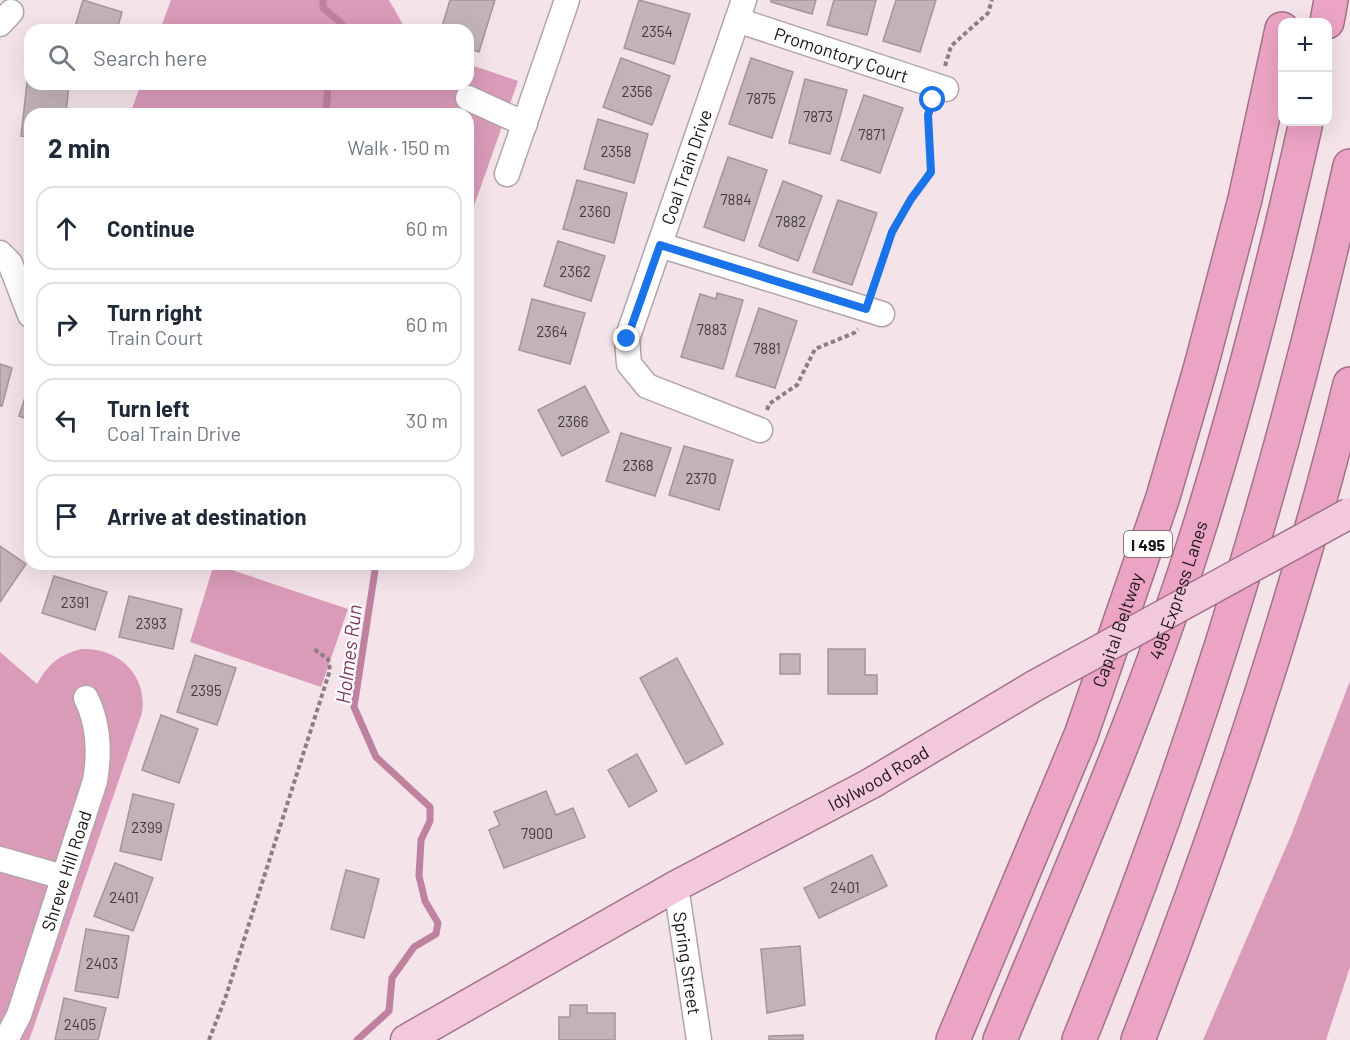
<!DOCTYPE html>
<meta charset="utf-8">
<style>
body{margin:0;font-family:Barlow,sans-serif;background:#f2f2f3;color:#1f2937}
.controls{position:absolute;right:18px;top:18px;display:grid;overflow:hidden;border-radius:12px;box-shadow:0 6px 24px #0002}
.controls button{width:54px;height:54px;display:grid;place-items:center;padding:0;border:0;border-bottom:2px solid #e0e1e3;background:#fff;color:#1f2937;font:30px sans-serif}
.stop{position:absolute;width:18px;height:18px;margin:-14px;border:4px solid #1a73e8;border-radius:50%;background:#fff}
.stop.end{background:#1a73e8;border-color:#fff;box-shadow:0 2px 6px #0008}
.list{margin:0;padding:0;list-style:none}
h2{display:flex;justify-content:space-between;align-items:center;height:78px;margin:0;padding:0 24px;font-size:26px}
h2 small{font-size:20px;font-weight:400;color:#747a83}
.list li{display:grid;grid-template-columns:39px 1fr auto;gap:18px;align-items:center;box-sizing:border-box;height:84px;margin:0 12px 12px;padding:0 12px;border:2px solid #e0e1e3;border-radius:18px}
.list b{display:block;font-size:22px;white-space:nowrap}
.list p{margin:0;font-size:20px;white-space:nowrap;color:#747a83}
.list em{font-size:20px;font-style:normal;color:#747a83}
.icon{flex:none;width:33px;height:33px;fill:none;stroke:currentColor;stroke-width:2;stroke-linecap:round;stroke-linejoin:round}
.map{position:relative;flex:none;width:1350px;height:1040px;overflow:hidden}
.search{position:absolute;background:#fff;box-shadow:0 6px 24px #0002;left:24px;top:24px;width:450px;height:66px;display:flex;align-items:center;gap:15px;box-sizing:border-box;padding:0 21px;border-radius:18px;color:#747a83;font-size:22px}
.panel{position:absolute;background:#fff;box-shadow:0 6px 24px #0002;left:24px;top:108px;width:450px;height:462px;border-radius:18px}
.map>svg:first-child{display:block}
.forest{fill:#da9bb8}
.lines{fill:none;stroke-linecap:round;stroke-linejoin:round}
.stream{stroke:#bf829e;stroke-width:7}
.building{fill:#c3b2b9;stroke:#a5949b;stroke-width:1.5}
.minor-casing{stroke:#b4a3aa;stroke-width:27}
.major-casing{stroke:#a27288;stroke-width:33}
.highway-casing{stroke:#a27288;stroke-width:36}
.path{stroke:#8c7f84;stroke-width:4;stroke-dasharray:4.5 3;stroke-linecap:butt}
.minor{stroke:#fff;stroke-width:24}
.major{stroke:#f4c8dc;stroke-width:30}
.highway{stroke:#eca4c5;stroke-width:33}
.major-bridge-casing{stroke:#a27288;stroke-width:33;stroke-linecap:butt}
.major-bridge{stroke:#f4c8dc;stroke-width:30}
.route{stroke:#1a73e8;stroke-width:8}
.labels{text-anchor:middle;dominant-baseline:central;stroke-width:4.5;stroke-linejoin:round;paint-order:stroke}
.number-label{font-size:15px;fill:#443c40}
.shield{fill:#fff;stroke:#5f5a5d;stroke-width:1.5}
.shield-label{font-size:16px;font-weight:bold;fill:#1a1417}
.street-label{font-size:18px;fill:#1a1417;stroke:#fff}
.water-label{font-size:20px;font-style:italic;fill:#82375e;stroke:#fff}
</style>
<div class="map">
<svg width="1350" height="1040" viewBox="0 0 1350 1040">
<rect width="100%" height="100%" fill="#f5e3ea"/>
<g class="forest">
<path d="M171 0H389L406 30H160Z"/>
<path d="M468 64 518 81 468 223V114H130L141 84H468Z"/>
<path d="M214 564 348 609 321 687 190 642Z"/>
<path d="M81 649C118 647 148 675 142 713L32 1032 29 1040H0V652L37 684C47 665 60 654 81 649Z"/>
<path d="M1350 681V967L1326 1040H1203L1292 833Z"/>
</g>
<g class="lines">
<g class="stream">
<path d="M323 0V8L342 24 343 30"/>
<path d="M326 114 328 84"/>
<path d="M357 1040 389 1011 392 978 414 947 436 934 438 923 425 901 419 876 421 840 430 821V807L376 757 354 707 376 564"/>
</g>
</g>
<g class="building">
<path d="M83 0 122 12 118 26 121 27 120 30H74Z"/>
<path d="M450 0H495L479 52 468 48V30H441Z"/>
<path d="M639 0 690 14 674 64 624 48Z"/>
<path d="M771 0H816L812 14 771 2Z"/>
<path d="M834 0H876L867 35 827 25Z"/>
<path d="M896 0H936L920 52 883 41Z"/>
<path d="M621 58 670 76 652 125 603 107Z"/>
<path d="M751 58 793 72 772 138 729 124Z"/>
<path d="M28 74 30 75V84H69L66 114H30V137L21 136Z"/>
<path d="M805 79 847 90 830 154 789 143Z"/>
<path d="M864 95 903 108 880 173 841 160Z"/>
<path d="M598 119 648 134 634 183 584 169Z"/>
<path d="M728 157 767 170 744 241 704 227Z"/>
<path d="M577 180 627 193 614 243 563 229Z"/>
<path d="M783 181 822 196 798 261 759 246Z"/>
<path d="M838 200 877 213 852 285 813 272Z"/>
<path d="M558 241 605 256 591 301 544 286Z"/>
<path d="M717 293 743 300 723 369 681 357 700 294 716 299Z"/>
<path d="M532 299 585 313 570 364 519 350Z"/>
<path d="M759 308 797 321 775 388 736 376Z"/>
<path d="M0 364 12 368 2 406H0Z"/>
<path d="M30 382V420L19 416Z"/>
<path d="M585 386 609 432 562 456 538 410Z"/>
<path d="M621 433 671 448 655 496 606 481Z"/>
<path d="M684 446 733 460 719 510 669 495Z"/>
<path d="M0 546 26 564 0 602Z"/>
<path d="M54 576 107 592 95 630 42 613Z"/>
<path d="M129 596 182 609 173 649 119 637Z"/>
<path d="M828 649H865V675H877V694H828Z"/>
<rect x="780" y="654" width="20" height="20"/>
<path d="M195 655 236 668 217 725 177 712Z"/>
<path d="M677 658 723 744 686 764 640 678Z"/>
<path d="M161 715 198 729 179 783 142 770Z"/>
<path d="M637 754 657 791 629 807 608 770Z"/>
<path d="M546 791 556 815 573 808 585 837 504 868 489 830 500 825 494 812Z"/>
<path d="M133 794 174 804 161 860 120 851Z"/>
<path d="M872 855 887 886 819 918 804 888Z"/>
<path d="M115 863 153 878 133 931 94 916Z"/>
<path d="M346 870 379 879 364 938 331 929Z"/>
<path d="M86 929 129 936 118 998 75 991Z"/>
<path d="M800 946 805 1005 767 1013 761 949Z"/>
<path d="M64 998 106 1008 98 1040H55Z"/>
<path d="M570 1005H587V1013H615V1040H559V1017H570Z"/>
<path d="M803 1035V1040H769V1036Z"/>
</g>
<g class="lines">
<defs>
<g id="minor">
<path d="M744 0 627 339 629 364 647 386 760 430"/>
<path id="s1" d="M737 20 946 89"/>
<path d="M0 24 11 12"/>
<path d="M468 98 525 124"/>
<path d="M507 174 567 0"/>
<path d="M660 245 882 314"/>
<path d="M0 253 10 263 30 315"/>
<path d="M0 859 63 877"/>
<path id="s2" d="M676 886 699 1040"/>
<path id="s3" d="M6 1040 19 1015 95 781C100 752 99 724 86 698"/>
</g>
<g id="major">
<path id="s4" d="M406 1040 676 886 870 784 1036 685"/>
</g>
<g id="highway">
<path d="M1327 22 1331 0"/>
<path id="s5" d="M953 1040 1081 735 1163 497 1201 366 1245 199 1282 29"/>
<path id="s6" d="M1000 1040C1071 869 1146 699 1201 522 1242 390 1276 256 1306 122"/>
<path d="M1079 1040C1194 757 1284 465 1350 166"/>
<path d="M1138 1040C1221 826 1295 607 1350 384"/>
</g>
</defs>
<use href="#minor" class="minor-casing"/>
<use href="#major" class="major-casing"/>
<use href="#highway" class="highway-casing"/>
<g class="path">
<path d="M945 66 951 46 988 13 992 0"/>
<path d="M872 288 892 232 911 199 931 172 928 115 931 107"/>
<path d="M767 410 769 404 797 385 815 349 854 333 858 329"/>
<path d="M209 1040 226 996 330 670 328 659 314 649"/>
</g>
<use href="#minor" class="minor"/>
<use href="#major" class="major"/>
<use href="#highway" class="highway"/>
<defs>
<path id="major-bridge" d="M1036 685 1350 513"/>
</defs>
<use href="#major-bridge" class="major-bridge-casing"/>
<use href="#major-bridge" class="major-bridge"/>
</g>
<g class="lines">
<path class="route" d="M627 339 660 245 866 309 892 232 911 199 931 172 928 115 933 100"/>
</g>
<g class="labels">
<g class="number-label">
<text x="657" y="31">2354</text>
<text x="637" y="91">2356</text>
<text x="761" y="98">7875</text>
<text x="818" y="116">7873</text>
<text x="872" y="134">7871</text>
<text x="616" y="151">2358</text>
<text x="736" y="199">7884</text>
<text x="595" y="211">2360</text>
<text x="791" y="221">7882</text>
<text x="575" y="271">2362</text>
<text x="712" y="329">7883</text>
<text x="552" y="331">2364</text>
<text x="767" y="348">7881</text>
<text x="573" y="421">2366</text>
<text x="638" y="465">2368</text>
<text x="701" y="478">2370</text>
<text x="75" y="602">2391</text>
<text x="151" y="623">2393</text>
<text x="206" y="690">2395</text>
<text x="147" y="827">2399</text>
<text x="537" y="833">7900</text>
<text x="845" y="887">2401</text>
<text x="124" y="897">2401</text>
<text x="102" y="963">2403</text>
<text x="80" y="1024">2405</text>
</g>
<rect class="shield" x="1124" y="531" width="48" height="26" rx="4.5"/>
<g class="shield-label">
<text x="1148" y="544">I 495</text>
</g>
<g class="street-label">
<text stroke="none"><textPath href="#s1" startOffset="110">Promontory Court</textPath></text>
<text transform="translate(686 167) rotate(-71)">Coal Train Drive</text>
<text stroke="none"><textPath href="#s6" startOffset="484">495 Express Lanes</textPath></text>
<text stroke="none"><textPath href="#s5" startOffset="442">Capital Beltway</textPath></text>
<text stroke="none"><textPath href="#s4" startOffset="540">Idylwood Road</textPath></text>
<text stroke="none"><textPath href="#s3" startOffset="180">Shreve Hill Road</textPath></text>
<text stroke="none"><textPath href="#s2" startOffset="78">Spring Street</textPath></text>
</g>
<g class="water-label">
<text transform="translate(348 654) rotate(-83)">Holmes Run</text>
</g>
</g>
</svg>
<div class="controls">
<button>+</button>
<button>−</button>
</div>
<div class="stop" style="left:933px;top:100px"></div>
<div class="stop end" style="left:627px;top:339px"></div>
<div class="search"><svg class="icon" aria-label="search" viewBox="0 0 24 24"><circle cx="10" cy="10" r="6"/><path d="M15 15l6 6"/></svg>Search here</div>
<section class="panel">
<h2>2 min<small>Walk · 150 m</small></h2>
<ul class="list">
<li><svg class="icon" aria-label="ahead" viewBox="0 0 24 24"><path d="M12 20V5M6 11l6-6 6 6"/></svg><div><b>Continue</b></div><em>60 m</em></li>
<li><svg class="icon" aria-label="right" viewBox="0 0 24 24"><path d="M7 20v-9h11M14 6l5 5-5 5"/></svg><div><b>Turn right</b><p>Train Court</p></div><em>60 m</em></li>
<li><svg class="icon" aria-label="left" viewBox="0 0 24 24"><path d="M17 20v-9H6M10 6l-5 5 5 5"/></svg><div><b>Turn left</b><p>Coal Train Drive</p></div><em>30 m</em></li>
<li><svg class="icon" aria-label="arrive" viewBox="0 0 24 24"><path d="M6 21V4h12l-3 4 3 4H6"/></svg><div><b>Arrive at destination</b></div></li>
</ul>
</section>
</div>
